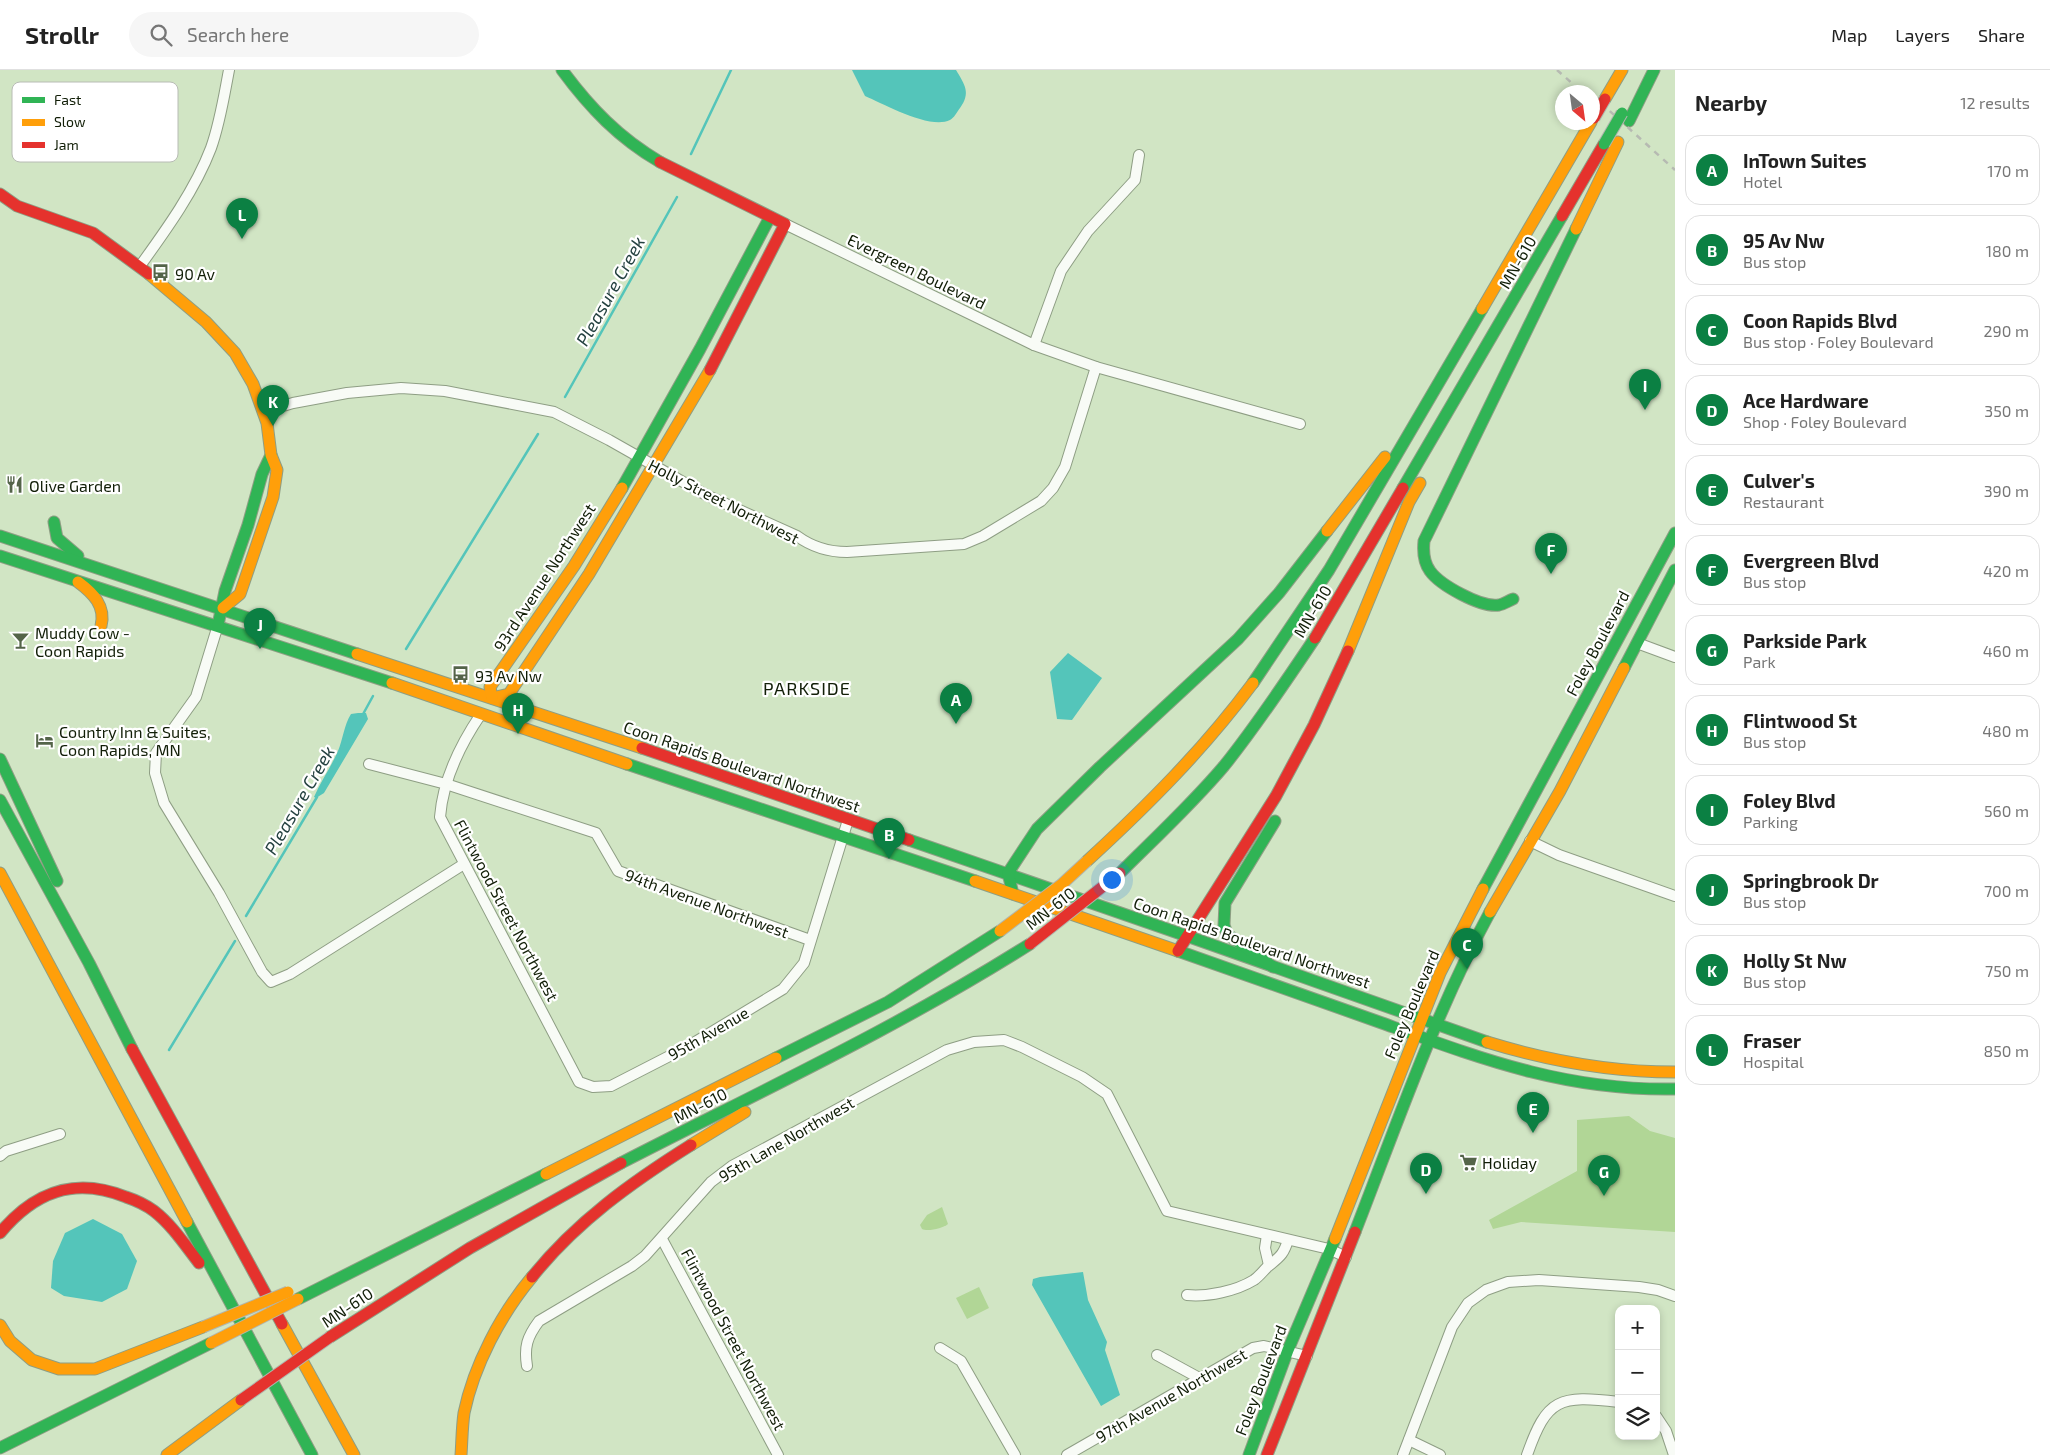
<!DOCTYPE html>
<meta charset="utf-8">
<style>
body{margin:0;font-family:"Exo 2",sans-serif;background:#f6f6f6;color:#222}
.controls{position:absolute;right:15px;bottom:15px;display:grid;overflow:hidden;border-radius:10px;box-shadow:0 2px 8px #0003}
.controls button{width:45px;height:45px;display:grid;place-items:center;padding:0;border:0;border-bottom:1px solid #e0e0e0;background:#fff;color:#222;font:25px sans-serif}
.compass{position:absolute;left:1555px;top:15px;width:45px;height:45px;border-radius:50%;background:#fff;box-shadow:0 2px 8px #0003;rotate:151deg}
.you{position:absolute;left:1111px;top:809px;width:18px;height:18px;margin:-12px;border:4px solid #fff;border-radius:50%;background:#1a73e8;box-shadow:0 0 0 8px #1a73e833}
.badge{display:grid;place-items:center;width:32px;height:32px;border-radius:50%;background:#0b8043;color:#fff;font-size:16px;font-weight:700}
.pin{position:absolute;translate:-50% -41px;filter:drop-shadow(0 1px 2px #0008)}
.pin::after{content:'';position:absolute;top:26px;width:18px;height:15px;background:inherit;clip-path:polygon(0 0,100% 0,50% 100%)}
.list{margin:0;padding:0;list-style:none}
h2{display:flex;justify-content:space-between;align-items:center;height:65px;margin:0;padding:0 20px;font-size:21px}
h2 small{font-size:16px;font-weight:400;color:#767676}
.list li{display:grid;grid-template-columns:32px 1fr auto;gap:15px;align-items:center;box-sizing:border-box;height:70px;margin:0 10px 10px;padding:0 10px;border:1px solid #e0e0e0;border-radius:15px}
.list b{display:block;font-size:19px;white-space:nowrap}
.list p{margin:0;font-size:16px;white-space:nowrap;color:#767676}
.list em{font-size:16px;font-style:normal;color:#767676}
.icon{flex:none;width:28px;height:28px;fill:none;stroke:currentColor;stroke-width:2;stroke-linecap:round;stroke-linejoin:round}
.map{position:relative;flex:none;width:1675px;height:1385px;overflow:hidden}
header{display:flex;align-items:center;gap:30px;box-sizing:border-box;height:70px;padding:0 25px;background:#fff;border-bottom:1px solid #e0e0e0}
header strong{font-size:24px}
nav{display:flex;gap:28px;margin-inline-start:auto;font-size:18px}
.search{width:350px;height:45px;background:#f6f6f6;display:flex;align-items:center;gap:12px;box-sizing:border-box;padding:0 18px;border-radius:28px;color:#767676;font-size:19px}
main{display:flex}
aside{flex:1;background:#fff}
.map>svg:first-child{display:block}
.green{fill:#b1d696}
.water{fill:#54c5ba}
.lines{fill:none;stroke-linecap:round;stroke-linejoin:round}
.stream{stroke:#54c5ba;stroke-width:2.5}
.street-casing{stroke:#8e9e84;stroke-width:12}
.fast-casing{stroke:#8e9e84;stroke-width:13}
.slow-casing{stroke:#8e9e84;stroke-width:13}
.jam-casing{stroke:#8e9e84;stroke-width:13}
.street{stroke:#f8fbf6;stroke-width:10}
.fast{stroke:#30b455;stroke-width:11}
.slow{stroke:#ff9f0a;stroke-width:11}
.jam{stroke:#e5322d;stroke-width:11}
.rail{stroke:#b6bab2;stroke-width:2.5;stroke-dasharray:6 6;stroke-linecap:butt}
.fast-bridge-casing{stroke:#b1b5ad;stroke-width:13;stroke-linecap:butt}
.slow-bridge-casing{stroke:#b1b5ad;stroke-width:13;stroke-linecap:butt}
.jam-bridge-casing{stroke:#b1b5ad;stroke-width:13;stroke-linecap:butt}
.fast-bridge{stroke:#30b455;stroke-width:11}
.slow-bridge{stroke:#ff9f0a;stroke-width:11}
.jam-bridge{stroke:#e5322d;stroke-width:11}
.labels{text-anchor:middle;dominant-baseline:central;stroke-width:4.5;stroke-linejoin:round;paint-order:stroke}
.street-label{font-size:16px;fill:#111e07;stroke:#fff}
.poi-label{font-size:16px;fill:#111e07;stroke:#fff;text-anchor:start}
.water-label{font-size:18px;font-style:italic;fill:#254241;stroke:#fff}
.neighbourhood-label{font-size:18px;letter-spacing:1px;fill:#111e07;stroke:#fff}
.key{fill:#fff;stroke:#b8bcb5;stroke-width:1}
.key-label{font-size:14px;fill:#111e07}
</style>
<header>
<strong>Strollr</strong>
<div class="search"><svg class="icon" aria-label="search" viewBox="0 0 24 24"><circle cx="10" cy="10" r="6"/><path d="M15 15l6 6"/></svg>Search here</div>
<nav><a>Map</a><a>Layers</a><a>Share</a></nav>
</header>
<main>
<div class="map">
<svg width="1675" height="1385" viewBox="0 0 1675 1385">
<rect width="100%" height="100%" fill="#d1e5c4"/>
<g class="green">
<path d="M1629 1046 1650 1061 1675 1068V1162L1521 1152 1493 1159 1489 1150 1577 1101V1050Z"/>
<path d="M942 1137 948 1154C943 1158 928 1162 922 1159L920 1155 927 1145Z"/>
<path d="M979 1217 989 1238 967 1249 956 1228Z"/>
</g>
<g class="water">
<path d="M852 0H956C965 15 971 23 960 38 957 42 954 48 950 50 930 60 884 34 865 26Z"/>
<path d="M1068 583 1102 608 1072 650 1057 649 1050 602Z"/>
<path d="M358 643H366L368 649 324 723 316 728 314 727C321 711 331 697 338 681 343 669 344 655 351 644Z"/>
<path d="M93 1149 122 1164 137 1191 127 1219 102 1232 64 1226 51 1218 53 1191 65 1163Z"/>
<path d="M1083 1202 1088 1230 1107 1272 1105 1280 1120 1325 1101 1336 1032 1215 1033 1209 1040 1207Z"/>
</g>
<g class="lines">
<g class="stream">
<path d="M691 84 731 0"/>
<path d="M565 327 677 127"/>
<path d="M406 579 538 364"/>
<path d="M362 646 373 626"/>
<path d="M246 846 317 727"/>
<path d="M169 980 235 871"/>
</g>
<defs>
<g id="street">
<path d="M785 154 1034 275 1096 297 1300 354"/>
<path d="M140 196C166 160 195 120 211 78 220 53 224 26 229 0"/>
<path d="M1034 275 1061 201 1088 161 1135 110 1139 85"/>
<path d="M263 342 293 333 347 323 401 318 445 321 554 342 609 370 706 425 797 466C812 477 829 482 847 482L964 474 983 466 1041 431 1053 418 1065 397 1096 297"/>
<path d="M218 555 196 627 156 683 155 703 164 733 219 823 262 902 271 912 290 904 464 794"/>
<path d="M1637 573 1675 587"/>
<path d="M481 644C460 675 443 709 440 747L579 1012 593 1017 611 1016 687 977 783 919 804 893 848 750"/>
<path d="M369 694 446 714 596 763 618 801 810 870"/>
<path d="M1530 771 1559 785 1675 826"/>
<path d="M0 1086 6 1081 60 1064"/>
<path d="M1267 1165 1265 1178 1269 1195"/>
<path d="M662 1169 778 1385"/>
<path d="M1187 1225C1208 1227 1236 1221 1254 1210 1261 1205 1265 1198 1271 1194 1281 1186 1284 1183 1288 1170"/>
<path d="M940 1278 961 1291 1015 1385"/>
<path d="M1157 1285 1201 1309"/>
<path d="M527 1296C524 1277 527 1267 539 1251L632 1196 645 1186 711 1112 732 1096 947 980 974 972 1004 970 1022 977 1082 1007 1107 1024 1167 1141 1329 1179 1346 1187"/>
<path d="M1656 1346 1666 1361 1674 1385"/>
<path d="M1409 1370 1440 1385"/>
<path d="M1067 1385 1253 1278 1264 1276 1307 1286"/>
<path d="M1403 1385 1452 1257 1468 1233 1486 1220 1508 1212 1539 1210 1639 1217 1658 1220 1675 1226"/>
<path d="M1527 1385C1547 1328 1559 1325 1619 1332"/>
</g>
<g id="fast">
<path d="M562 0C590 38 619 68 660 92"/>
<path d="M1629 51 1654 0"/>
<path d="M622 418 700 279 770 147"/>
<path d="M1403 418 1562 146"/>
<path d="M54 452 57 468 78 486"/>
<path d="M0 466 357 584"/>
<path d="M0 486 392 613"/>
<path d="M1513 529C1508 531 1504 534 1499 535 1481 538 1440 515 1430 501 1424 493 1423 481 1424 471L1576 159"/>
<path d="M218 555 225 521 248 455 262 404 271 385"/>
<path d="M1624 598 1675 500"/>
<path d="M1253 613 1329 500 1482 239"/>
<path d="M0 689 57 811"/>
<path d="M627 694 975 811"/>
<path d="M0 730 89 893 132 979"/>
<path d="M909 770 1187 866"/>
<path d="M1120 803C1155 768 1192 734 1224 696 1257 655 1286 611 1315 568"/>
<path d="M1483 819 1675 463"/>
<path d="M1013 824 1008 803 1037 759 1100 697 1238 569 1279 523 1327 461"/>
<path d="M1187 866 1487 972"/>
<path d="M1178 881C1246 905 1314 929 1382 953 1482 989 1566 1021 1675 1019"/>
<path d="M1273 897 1227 864 1224 855 1225 833 1275 751"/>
<path d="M776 988 888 932 1000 861"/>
<path d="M621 1093C759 1022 899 957 1030 874"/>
<path d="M187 1152 312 1385"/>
<path d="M1355 1162C1397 1054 1435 943 1490 842"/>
<path d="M298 1229 546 1104"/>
<path d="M0 1378 211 1273"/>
<path d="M1249 1385 1288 1280 1335 1169"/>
</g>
<g id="slow">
<path d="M1605 29 1622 0"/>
<path d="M1576 159 1618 72"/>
<path d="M149 204 206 252 235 283 253 314 267 353 271 385 277 400 273 427 240 524 223 538"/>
<path d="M1482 239 1591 52"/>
<path d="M1327 461 1385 387"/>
<path d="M78 512C93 523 106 536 101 556"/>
<path d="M1348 581 1409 432 1420 413"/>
<path d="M357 584 642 678"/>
<path d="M392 613 627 694"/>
<path d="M492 628 509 624 589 504 710 300"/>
<path d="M492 628 490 617 574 496 622 418"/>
<path d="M1087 791C1147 736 1204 679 1253 613"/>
<path d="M0 803 187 1152"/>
<path d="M975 811 1178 881"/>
<path d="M1490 842 1560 721 1624 598"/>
<path d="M1487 972C1549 991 1610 1002 1675 1002"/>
<path d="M691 1075 745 1042"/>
<path d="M546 1104 776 988"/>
<path d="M1335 1169 1440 903 1483 819"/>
<path d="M282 1254 354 1385"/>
<path d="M0 1255 10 1271 32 1290 59 1299H95L203 1257"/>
<path d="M167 1385 241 1330"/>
<path d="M461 1385C462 1371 462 1357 464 1343 474 1295 501 1244 532 1207"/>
</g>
<g id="jam">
<path d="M660 92 785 154 710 300"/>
<path d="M0 124 17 136 93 163 149 204"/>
<path d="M1562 146 1604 74"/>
<path d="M1315 568 1403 418"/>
<path d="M642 678 909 770"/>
<path d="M1178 881 1276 726 1314 655 1348 581"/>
<path d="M132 979 282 1254"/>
<path d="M0 1163C34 1122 74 1106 126 1127 135 1130 146 1135 154 1141 172 1155 185 1175 199 1193"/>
<path d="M532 1207C576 1152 632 1112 691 1075"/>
<path d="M330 1267 470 1178 621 1093"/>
<path d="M1267 1385 1355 1162"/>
</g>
</defs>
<use href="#street" class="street-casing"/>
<use href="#fast" class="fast-casing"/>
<use href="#slow" class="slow-casing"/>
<use href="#jam" class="jam-casing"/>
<use href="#street" class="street"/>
<use href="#fast" class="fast"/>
<use href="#slow" class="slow"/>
<use href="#jam" class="jam"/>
<g class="rail">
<path d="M1557 0 1582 22"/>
<path d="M1592 25 1675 100"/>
</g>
<defs>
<path id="fast-bridge" d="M1604 74 1622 43"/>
<g id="slow-bridge">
<path d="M1000 861 1061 815 1087 791"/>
<path d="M203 1257 288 1222"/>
<path d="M211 1273 298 1229"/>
</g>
<g id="jam-bridge">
<path d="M1594 48 1605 29"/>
<path d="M1030 874 1120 803"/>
<path d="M241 1330 330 1267"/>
</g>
</defs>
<use href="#fast-bridge" class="fast-bridge-casing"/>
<use href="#slow-bridge" class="slow-bridge-casing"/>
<use href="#jam-bridge" class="jam-bridge-casing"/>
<use href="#fast-bridge" class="fast-bridge"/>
<use href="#slow-bridge" class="slow-bridge"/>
<use href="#jam-bridge" class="jam-bridge"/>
</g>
<defs>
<symbol id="bus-bare" viewBox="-9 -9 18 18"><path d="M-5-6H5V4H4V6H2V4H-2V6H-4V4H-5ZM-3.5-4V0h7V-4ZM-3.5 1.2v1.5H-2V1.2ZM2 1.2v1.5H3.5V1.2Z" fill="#546449" stroke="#fff" stroke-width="2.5" paint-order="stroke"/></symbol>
<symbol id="restaurant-bare" viewBox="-9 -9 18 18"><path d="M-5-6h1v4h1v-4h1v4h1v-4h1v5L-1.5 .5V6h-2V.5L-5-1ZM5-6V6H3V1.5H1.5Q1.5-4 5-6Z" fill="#546449" stroke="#fff" stroke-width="2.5" paint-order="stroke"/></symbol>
<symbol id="bar-bare" viewBox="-9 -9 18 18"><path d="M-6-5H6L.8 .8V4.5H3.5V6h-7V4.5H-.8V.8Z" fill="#546449" stroke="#fff" stroke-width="2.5" paint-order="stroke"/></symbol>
<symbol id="hotel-bare" viewBox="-9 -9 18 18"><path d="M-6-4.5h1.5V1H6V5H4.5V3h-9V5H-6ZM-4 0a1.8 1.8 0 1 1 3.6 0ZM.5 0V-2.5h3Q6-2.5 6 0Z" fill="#546449" stroke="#fff" stroke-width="2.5" paint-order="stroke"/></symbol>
<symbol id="supermarket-bare" viewBox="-9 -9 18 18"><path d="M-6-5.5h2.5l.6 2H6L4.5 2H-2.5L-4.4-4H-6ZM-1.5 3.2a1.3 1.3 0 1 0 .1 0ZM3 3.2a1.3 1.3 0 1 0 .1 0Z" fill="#546449" stroke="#fff" stroke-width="2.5" paint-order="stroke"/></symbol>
</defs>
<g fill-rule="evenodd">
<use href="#bus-bare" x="148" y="190" width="25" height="25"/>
<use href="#restaurant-bare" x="2" y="402" width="25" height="25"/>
<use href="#bar-bare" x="8" y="558" width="25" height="25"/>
<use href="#bus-bare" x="448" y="592" width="25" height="25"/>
<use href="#hotel-bare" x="32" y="658" width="25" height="25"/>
<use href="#supermarket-bare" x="1456" y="1080" width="25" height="25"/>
</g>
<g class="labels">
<g class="street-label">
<text transform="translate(1517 192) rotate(-60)">MN-610</text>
<text transform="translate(917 201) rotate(26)">Evergreen Boulevard</text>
<text transform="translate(724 431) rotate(27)">Holly Street Northwest</text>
<text transform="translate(544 507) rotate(-57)">93rd Avenue Northwest</text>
<text transform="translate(1312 541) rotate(-59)">MN-610</text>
<text transform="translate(1597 573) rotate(-62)">Foley Boulevard</text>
<text transform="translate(742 696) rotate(19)">Coon Rapids Boulevard Northwest</text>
<text transform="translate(707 833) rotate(20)">94th Avenue Northwest</text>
<text transform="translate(1050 838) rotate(-38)">MN-610</text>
<text transform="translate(507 840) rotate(62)">Flintwood Street Northwest</text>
<text transform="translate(1252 872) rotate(19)">Coon Rapids Boulevard Northwest</text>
<text transform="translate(1411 934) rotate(-67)">Foley Boulevard</text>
<text transform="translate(708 963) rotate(-30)">95th Avenue</text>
<text transform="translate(700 1035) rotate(-27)">MN-610</text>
<text transform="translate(786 1069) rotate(-30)">95th Lane Northwest</text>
<text transform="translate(347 1237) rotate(-34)">MN-610</text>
<text transform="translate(734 1269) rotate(62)">Flintwood Street Northwest</text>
<text transform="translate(1260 1310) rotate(-69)">Foley Boulevard</text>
<text transform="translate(1171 1325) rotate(-30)">97th Avenue Northwest</text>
</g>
<g class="poi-label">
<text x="175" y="203">90 Av</text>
<text x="29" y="415">Olive Garden</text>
<text x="35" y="562">Muddy Cow -<tspan x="35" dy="18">Coon Rapids</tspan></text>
<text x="475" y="605">93 Av Nw</text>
<text x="59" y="661">Country Inn &amp; Suites,<tspan x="59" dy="18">Coon Rapids, MN</tspan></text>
<text x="1482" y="1092">Holiday</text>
</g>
<g class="water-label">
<text transform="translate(610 221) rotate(-61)">Pleasure Creek</text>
<text transform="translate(299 730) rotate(-60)">Pleasure Creek</text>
</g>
<g class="neighbourhood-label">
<text x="807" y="618">PARKSIDE</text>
</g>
</g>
<rect x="12" y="12" width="166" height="80" rx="8" class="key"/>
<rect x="22" y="27" width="23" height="6" fill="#30b455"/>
<rect x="22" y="49" width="23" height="7" fill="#ff9f0a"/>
<rect x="22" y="72" width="23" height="6" fill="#e5322d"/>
<g class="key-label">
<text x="54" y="35">Fast</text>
<text x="54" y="57">Slow</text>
<text x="54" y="80">Jam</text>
</g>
</svg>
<div class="controls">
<button>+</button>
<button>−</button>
<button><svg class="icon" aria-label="layers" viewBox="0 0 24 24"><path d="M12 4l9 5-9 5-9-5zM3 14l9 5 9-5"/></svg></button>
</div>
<svg class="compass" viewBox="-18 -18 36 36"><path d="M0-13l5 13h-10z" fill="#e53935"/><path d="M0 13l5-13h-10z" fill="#767676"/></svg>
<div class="you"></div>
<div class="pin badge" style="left:956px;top:654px">A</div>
<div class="pin badge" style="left:889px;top:789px">B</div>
<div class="pin badge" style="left:1467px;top:899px">C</div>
<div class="pin badge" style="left:1426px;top:1124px">D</div>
<div class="pin badge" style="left:1533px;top:1063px">E</div>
<div class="pin badge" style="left:1551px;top:504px">F</div>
<div class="pin badge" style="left:1604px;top:1126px">G</div>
<div class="pin badge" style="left:518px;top:664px">H</div>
<div class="pin badge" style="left:1645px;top:340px">I</div>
<div class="pin badge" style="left:260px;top:579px">J</div>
<div class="pin badge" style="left:273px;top:356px">K</div>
<div class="pin badge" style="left:242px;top:169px">L</div>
</div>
<aside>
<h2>Nearby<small>12 results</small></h2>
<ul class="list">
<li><span class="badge">A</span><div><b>InTown Suites</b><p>Hotel</p></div><em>170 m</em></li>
<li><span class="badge">B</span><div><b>95 Av Nw</b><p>Bus stop</p></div><em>180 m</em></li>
<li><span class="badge">C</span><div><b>Coon Rapids Blvd</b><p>Bus stop · Foley Boulevard</p></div><em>290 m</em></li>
<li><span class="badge">D</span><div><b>Ace Hardware</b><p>Shop · Foley Boulevard</p></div><em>350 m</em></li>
<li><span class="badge">E</span><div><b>Culver's</b><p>Restaurant</p></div><em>390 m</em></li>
<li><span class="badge">F</span><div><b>Evergreen Blvd</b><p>Bus stop</p></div><em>420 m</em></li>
<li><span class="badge">G</span><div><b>Parkside Park</b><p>Park</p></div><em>460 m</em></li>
<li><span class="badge">H</span><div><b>Flintwood St</b><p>Bus stop</p></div><em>480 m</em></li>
<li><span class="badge">I</span><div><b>Foley Blvd</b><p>Parking</p></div><em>560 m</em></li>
<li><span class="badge">J</span><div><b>Springbrook Dr</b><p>Bus stop</p></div><em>700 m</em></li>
<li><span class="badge">K</span><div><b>Holly St Nw</b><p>Bus stop</p></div><em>750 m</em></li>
<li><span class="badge">L</span><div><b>Fraser</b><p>Hospital</p></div><em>850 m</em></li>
</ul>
</aside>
</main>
